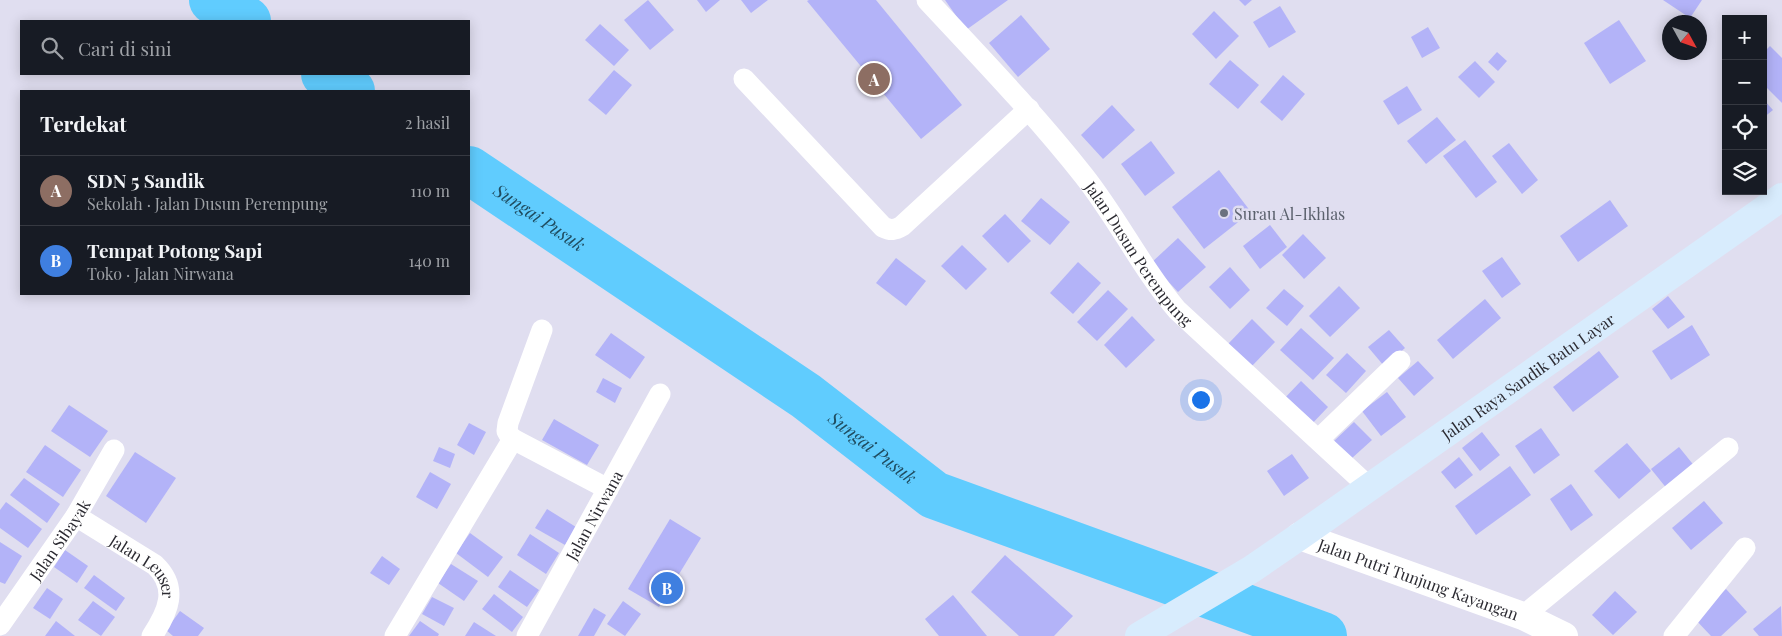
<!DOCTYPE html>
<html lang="id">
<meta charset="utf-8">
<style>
body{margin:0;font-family:"Playfair Display",serif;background:#20242c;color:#f1f3f6}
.controls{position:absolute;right:15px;top:15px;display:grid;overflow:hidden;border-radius:0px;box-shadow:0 2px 12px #0003}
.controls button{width:45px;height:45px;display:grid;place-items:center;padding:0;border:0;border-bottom:1px solid #363941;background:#171b24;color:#f1f3f6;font:25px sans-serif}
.compass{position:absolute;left:1662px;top:15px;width:45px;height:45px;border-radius:50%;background:#171b24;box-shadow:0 2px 12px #0003;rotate:130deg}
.you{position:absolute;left:1200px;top:399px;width:18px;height:18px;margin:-12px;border:4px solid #fff;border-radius:50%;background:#1a73e8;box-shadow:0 0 0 8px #1a73e833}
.badge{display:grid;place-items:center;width:32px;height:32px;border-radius:50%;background:#327a84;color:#fff;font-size:16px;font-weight:700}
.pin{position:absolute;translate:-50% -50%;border:2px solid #fff;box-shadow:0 1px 5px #0006}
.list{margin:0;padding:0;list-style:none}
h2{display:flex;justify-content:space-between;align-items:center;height:65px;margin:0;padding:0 20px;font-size:21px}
h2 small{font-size:16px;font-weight:400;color:#9ea1a6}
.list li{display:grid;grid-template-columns:32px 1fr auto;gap:15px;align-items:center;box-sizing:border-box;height:70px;padding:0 20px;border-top:1px solid #363941}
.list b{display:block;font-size:19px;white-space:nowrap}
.list p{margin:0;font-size:16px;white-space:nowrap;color:#9ea1a6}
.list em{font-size:16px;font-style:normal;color:#9ea1a6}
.icon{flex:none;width:28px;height:28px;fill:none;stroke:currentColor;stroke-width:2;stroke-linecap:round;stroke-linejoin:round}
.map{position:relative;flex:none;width:1782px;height:636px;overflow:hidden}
.search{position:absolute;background:#171b24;box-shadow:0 2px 12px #0003;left:20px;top:20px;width:450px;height:55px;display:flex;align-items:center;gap:12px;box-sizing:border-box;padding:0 18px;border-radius:0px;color:#9ea1a6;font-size:19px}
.panel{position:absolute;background:#171b24;box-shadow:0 2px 12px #0003;left:20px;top:90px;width:450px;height:205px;border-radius:0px}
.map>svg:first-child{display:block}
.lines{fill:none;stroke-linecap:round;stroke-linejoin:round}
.river{stroke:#60ccfe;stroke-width:48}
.building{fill:#b3b3f8}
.minor{stroke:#fff;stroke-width:21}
.tertiary{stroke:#fff;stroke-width:28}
.secondary{stroke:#d8ecfd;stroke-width:28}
.worship-dot{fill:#6b7280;stroke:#e0def0;stroke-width:2}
.labels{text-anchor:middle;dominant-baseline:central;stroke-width:5;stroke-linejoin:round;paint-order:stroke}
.worship-label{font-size:16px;fill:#5b616d;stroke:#e0def0;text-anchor:start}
.street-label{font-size:16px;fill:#2c2b32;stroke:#e0def0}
.water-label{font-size:18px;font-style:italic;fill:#1f4d61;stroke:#e0def0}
</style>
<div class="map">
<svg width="1782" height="636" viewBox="0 0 1782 636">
<rect width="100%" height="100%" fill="#e0def0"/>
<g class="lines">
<g class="river">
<path d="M213 0 247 21"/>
<path d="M325 74 351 91"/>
<path id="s1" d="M469 170 806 396 934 495 1323 636"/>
</g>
</g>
<g class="building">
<path d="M648 0 674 30 650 50 624 20Z"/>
<path d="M697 0H720L706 12Z"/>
<path d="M741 0H768L751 13Z"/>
<path d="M809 0H876L962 105 921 139 807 1Z"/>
<path d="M945 0H1008L966 30Z"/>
<path d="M1239 0H1252L1245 6Z"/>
<path d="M1663 0H1702L1690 18Z"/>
<path d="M1280 6 1296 32 1269 48 1253 22Z"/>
<path d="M1214 11 1239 36 1216 59 1192 34Z"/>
<path d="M1021 15 1050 49 1018 77 989 43Z"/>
<path d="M1619 20 1646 61 1610 84 1584 43Z"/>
<path d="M600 24 629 50 614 66 585 40Z"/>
<path d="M1428 27 1440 48 1422 58 1411 37Z"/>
<path d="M1770 46 1782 58V103L1763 84V53Z"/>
<path d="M1497 52 1507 61 1498 71 1488 62Z"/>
<path d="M1230 60 1259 85 1238 109 1209 84Z"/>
<path d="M1475 61 1495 82 1479 98 1458 77Z"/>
<path d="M614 70 632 85 606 115 588 100Z"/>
<path d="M1283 75 1305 94 1282 121 1260 102Z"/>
<path d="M1407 86 1422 110 1398 125 1383 101Z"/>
<path d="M1763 99 1773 110 1763 118Z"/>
<path d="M1112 105 1135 130 1103 159 1081 135Z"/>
<path d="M1437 117 1456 140 1426 164 1407 141Z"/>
<path d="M1465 140 1497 182 1476 198 1443 156Z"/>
<path d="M1151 141 1175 173 1145 196 1121 164Z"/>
<path d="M1509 143 1538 180 1522 194 1492 156Z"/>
<path d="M1219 170 1251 212 1204 249 1172 207Z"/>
<path d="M1041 198 1070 222 1050 245 1021 221Z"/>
<path d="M1610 200 1628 226 1578 262 1560 236Z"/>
<path d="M1005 214 1031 241 1008 263 982 236Z"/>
<path d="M1270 225 1287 247 1260 269 1243 246Z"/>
<path d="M1303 234 1326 258 1304 279 1282 255Z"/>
<path d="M1178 238 1206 267 1178 292 1151 263Z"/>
<path d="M962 245 987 269 966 290 941 266Z"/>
<path d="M1502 257 1521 284 1502 298 1482 271Z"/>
<path d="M896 258 926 281 906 306 876 283Z"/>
<path d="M1078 262 1101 283 1073 314 1050 293Z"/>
<path d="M1230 267 1250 290 1230 309 1209 287Z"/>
<path d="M1339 286 1360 308 1330 337 1309 316Z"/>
<path d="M1284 289 1304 306 1287 326 1266 308Z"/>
<path d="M1108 290 1128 309 1097 341 1077 322Z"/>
<path d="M1668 296 1685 317 1668 329 1652 309Z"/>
<path d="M1485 299 1501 318 1453 359 1437 340Z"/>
<path d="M1132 316 1155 340 1126 368 1104 345Z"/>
<path d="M1252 319 1275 342 1251 367 1228 344Z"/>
<path d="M1692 325 1710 355 1671 380 1652 351Z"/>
<path d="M1301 328 1334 358 1313 380 1280 350Z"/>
<path d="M1389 330 1405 348 1384 366 1368 347Z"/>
<path d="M611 333 645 357 630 379 595 355Z"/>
<path d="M1599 351 1619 377 1573 412 1553 387Z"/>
<path d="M1347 353 1366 371 1346 393 1326 375Z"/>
<path d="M1418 361 1434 378 1414 396 1398 378Z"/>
<path d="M603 378 622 388 615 403 596 392Z"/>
<path d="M1301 381 1328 407 1308 428 1281 402Z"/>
<path d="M1387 392 1406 417 1381 436 1362 411Z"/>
<path d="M69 405 108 431 90 457 51 431Z"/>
<path d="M554 419 599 445 587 465 542 440Z"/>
<path d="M1354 422 1372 440 1351 459 1334 441Z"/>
<path d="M469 423 486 432 474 455 457 445Z"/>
<path d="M1541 428 1560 455 1534 474 1515 446Z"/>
<path d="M1482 432 1500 455 1480 471 1462 448Z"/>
<path d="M1627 443 1651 471 1619 499 1594 471Z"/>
<path d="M45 445 81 470 63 497 26 472Z"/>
<path d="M439 447 455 454 450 468 433 461Z"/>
<path d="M1679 447 1696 468 1668 490 1651 469Z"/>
<path d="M135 452 176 478 146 523 106 496Z"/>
<path d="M1292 454 1309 478 1284 496 1267 471Z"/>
<path d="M1459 457 1473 475 1455 489 1441 472Z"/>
<path d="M1510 466 1531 495 1476 535 1455 506Z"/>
<path d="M430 472 451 484 437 509 416 497Z"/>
<path d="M24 478 60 504 47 523 10 495Z"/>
<path d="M1571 484 1593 515 1571 531 1550 499Z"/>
<path d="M1704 501 1723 523 1691 550 1672 528Z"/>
<path d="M6 502 42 529 28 548 0 528V510Z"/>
<path d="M547 509 576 527 565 545 535 528Z"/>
<path d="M670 519 701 538 659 607 628 589Z"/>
<path d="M470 533 503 557 488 577 456 553Z"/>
<path d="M530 534 559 553 546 574 517 555Z"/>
<path d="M0 542 22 556 5 584 0 582Z"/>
<path d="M65 550 88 566 77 583 54 567Z"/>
<path d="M1005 555 1073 616 1054 636H1019L971 592Z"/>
<path d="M382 556 400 569 389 585 370 573Z"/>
<path d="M451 564 478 581 464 601 438 583Z"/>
<path d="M510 570 539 590 527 607 498 587Z"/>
<path d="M94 575 125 598 116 611 84 588Z"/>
<path d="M47 588 63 599 50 619 33 608Z"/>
<path d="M1726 589 1747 612 1721 636H1711L1694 618Z"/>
<path d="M1615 591 1637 612 1613 635 1592 615Z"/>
<path d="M494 594 523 617 512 632 482 609Z"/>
<path d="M953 595 987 636H939L925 619Z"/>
<path d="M432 597 454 608 444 626 422 614Z"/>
<path d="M93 601 115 617 101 636 78 620Z"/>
<path d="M623 601 641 614 625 636 607 624Z"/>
<path d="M1781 606 1782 636H1759L1753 629Z"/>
<path d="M594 608 606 615 594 636H578Z"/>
<path d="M180 611 204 628 198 636H173L166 630Z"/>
<path d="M56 621 75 636H45Z"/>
<path d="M420 621 439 634 438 636H409Z"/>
<path d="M474 622 496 636H465Z"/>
</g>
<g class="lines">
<g class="minor">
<path id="s2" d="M927 0C981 58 1035 114 1084 176 1118 219 1142 269 1177 310L1370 488"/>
<path d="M744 79 883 227C891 231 895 230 902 226L1029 109"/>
<path d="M542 330 508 423 507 431 511 438 608 489"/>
<path d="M1319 439 1400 361"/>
<path id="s3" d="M76 516 155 565C179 588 168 612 152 636"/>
<path d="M1523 616 1728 448"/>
<path id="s4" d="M0 625 76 516 114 450"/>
<path d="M395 636 513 439"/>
<path id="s5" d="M527 636 660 394"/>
<path d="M1674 636 1745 548"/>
</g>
<path class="tertiary" id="s6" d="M1300 536 1523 616 1564 636"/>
<path class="secondary" id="s7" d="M1139 636 1252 569 1300 536 1782 197"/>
</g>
<circle class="worship-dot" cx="1224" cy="213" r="5"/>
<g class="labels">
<g class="worship-label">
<text x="1234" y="213">Surau Al-Ikhlas</text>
</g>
<g class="street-label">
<text stroke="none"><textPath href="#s2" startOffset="331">Jalan Dusun Perempung</textPath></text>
<text stroke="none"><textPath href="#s7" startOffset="468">Jalan Raya Sandik Batu Layar</textPath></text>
<text stroke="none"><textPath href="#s5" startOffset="138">Jalan Nirwana</textPath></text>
<text stroke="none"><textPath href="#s4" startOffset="104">Jalan Sibayak</textPath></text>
<text stroke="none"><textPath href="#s3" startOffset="86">Jalan Leuser</textPath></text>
<text stroke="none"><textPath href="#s6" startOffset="126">Jalan Putri Tunjung Kayangan</textPath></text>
</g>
<g class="water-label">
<text stroke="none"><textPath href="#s1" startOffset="85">Sungai Pusuk</textPath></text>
<text stroke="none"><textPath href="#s1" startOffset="490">Sungai Pusuk</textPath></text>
</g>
</g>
</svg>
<div class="controls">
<button>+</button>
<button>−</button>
<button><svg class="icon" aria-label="locate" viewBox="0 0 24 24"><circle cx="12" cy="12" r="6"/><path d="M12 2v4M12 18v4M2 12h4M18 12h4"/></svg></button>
<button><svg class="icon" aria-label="layers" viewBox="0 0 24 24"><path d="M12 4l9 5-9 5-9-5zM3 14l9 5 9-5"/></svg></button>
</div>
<svg class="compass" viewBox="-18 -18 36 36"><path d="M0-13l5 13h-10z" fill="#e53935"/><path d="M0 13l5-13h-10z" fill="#9ea1a6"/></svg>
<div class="you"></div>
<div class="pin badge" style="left:874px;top:79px;background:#8d6e63">A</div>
<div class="pin badge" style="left:667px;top:588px;background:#3f7fe0">B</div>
<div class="search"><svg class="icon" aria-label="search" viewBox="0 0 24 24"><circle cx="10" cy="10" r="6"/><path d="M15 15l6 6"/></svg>Cari di sini</div>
<section class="panel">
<h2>Terdekat<small>2 hasil</small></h2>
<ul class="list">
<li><span class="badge" style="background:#8d6e63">A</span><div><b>SDN 5 Sandik</b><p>Sekolah · Jalan Dusun Perempung</p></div><em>110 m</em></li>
<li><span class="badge" style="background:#3f7fe0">B</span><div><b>Tempat Potong Sapi</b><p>Toko · Jalan Nirwana</p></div><em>140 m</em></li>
</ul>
</section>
</div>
